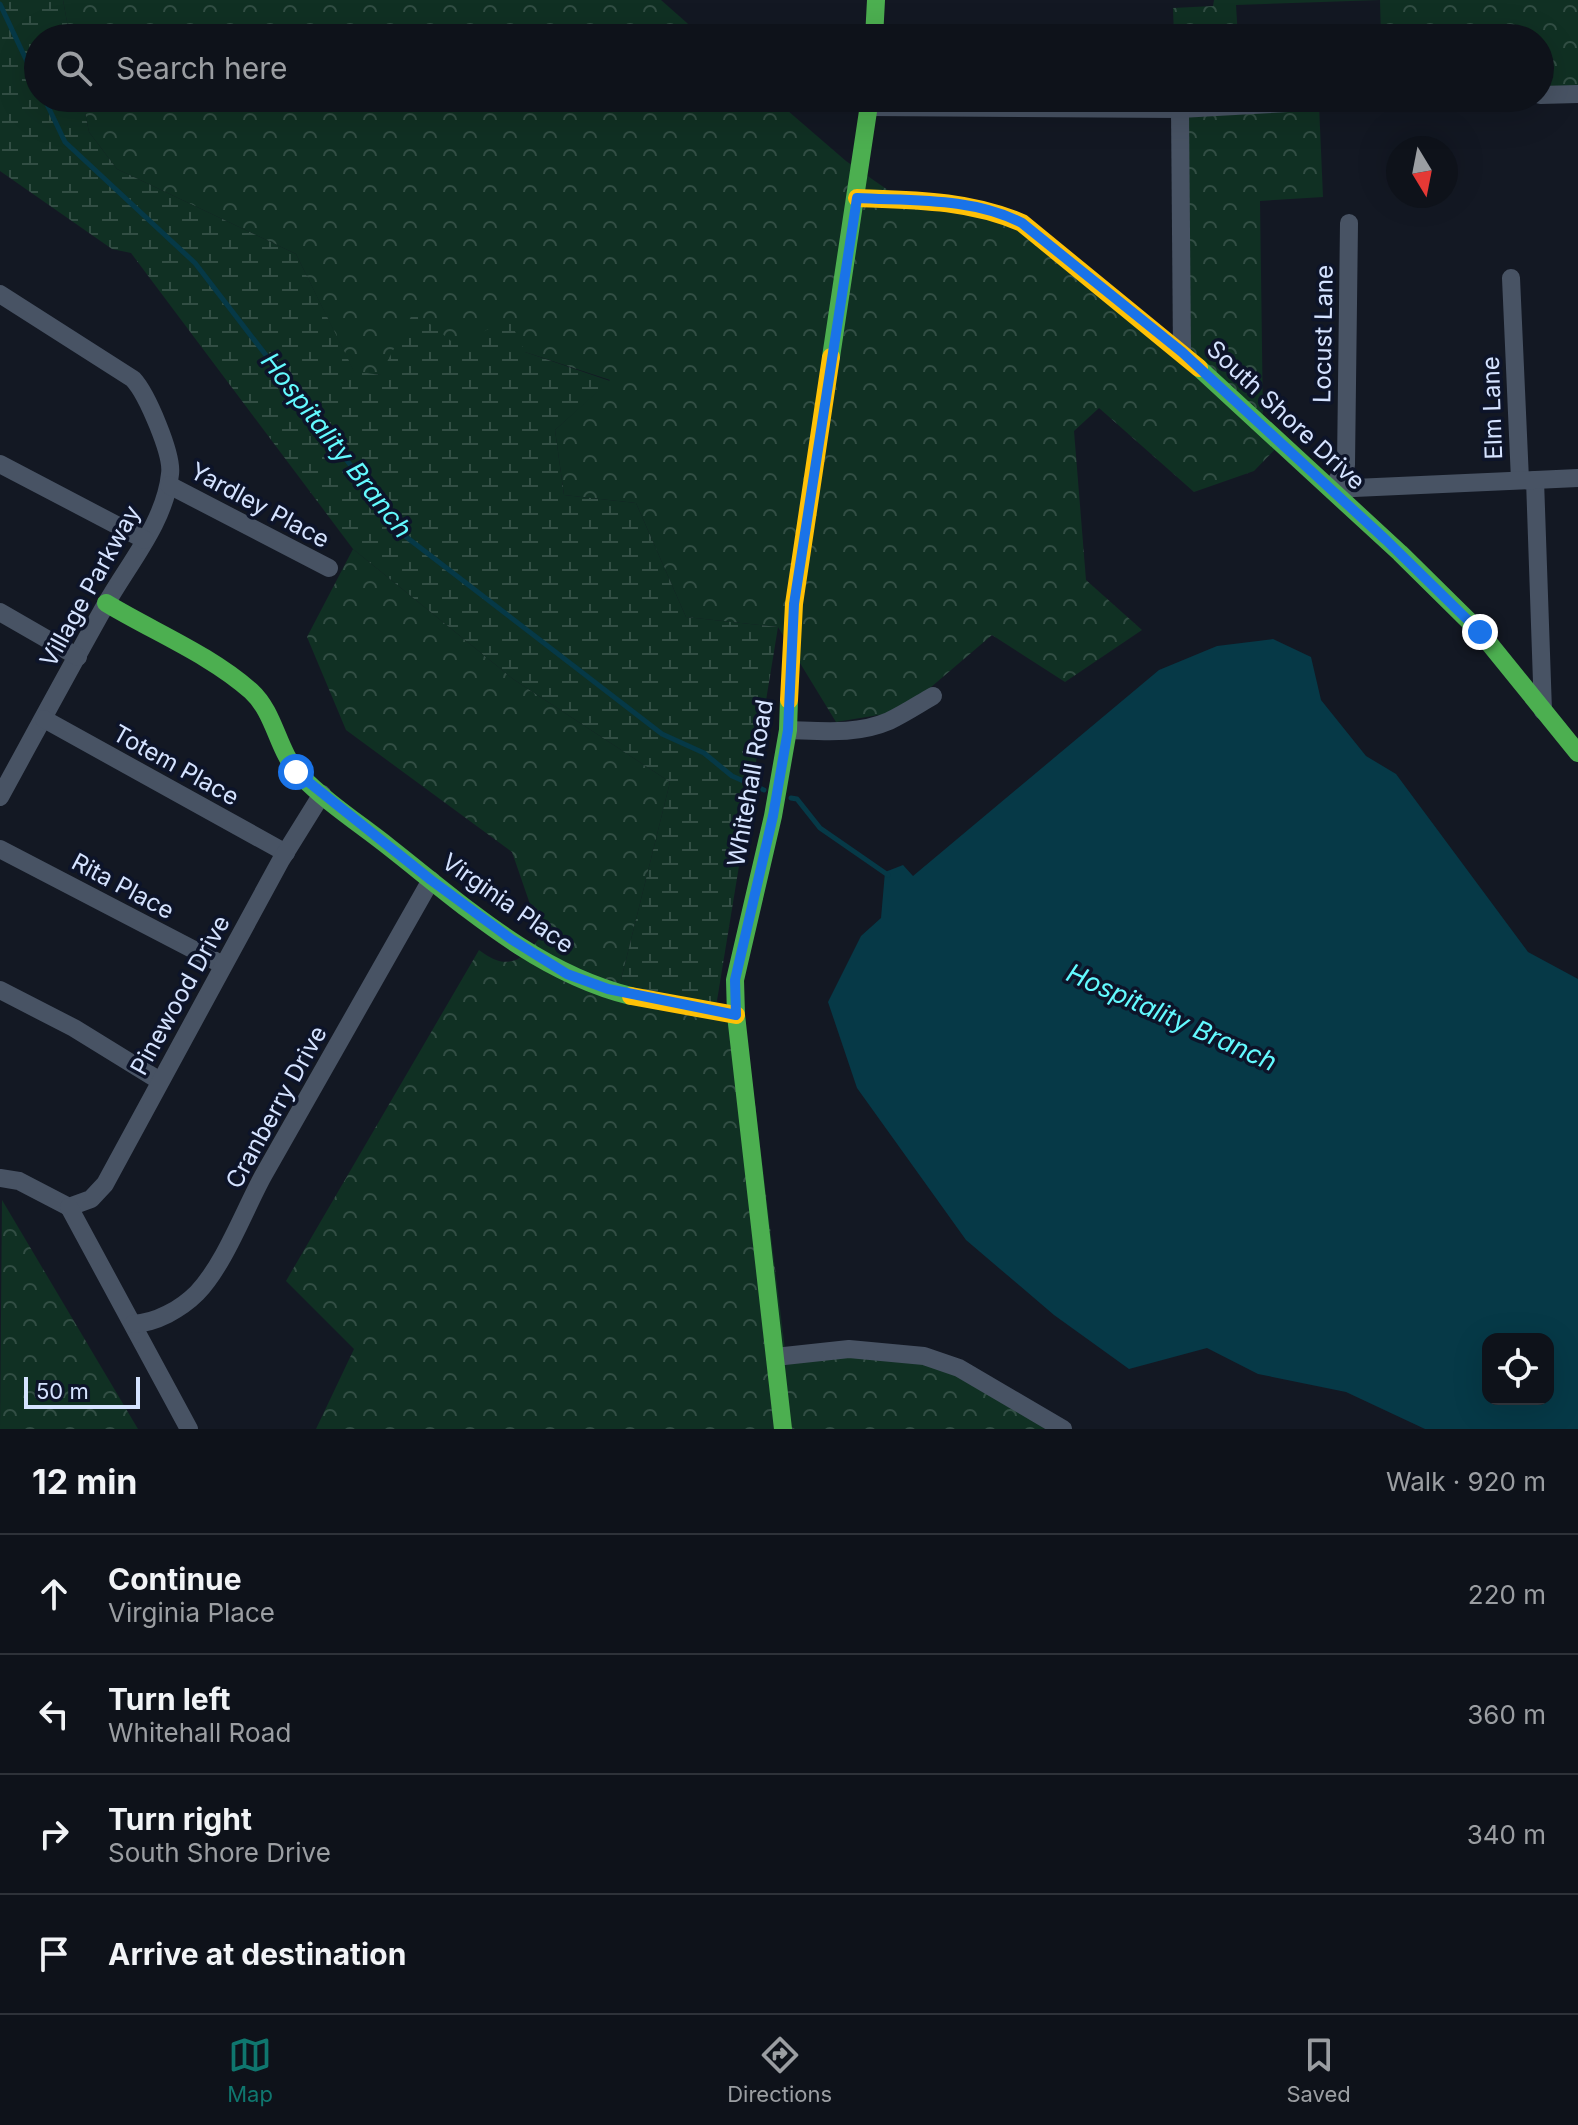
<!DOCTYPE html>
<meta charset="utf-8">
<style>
body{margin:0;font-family:Inter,sans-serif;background:#171b23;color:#f1f3f6}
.controls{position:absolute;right:24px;bottom:24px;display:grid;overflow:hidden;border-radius:16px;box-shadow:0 8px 32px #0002}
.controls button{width:72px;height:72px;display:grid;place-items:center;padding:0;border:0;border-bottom:2px solid #2e3239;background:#0e121a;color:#f1f3f6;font:40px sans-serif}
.compass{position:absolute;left:1386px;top:136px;width:72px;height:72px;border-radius:50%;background:#0e121a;box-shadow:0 8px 32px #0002;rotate:170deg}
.scale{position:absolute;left:24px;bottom:20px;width:116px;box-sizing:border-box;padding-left:8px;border:4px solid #d5e3ff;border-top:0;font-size:22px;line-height:28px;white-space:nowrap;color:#d5e3ff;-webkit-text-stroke:6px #0d1429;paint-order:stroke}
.stop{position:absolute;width:24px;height:24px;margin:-18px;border:6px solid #1a73e8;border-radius:50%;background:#fff}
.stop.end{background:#1a73e8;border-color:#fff;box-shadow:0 2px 8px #0008}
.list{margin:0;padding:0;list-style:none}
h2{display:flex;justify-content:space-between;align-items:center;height:104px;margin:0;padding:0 32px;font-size:34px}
h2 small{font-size:26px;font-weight:400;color:#9b9ea2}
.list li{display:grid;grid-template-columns:52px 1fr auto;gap:24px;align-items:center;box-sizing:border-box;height:120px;padding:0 32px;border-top:2px solid #2e3239}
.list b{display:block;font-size:30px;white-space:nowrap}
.list p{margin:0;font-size:26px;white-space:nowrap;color:#9b9ea2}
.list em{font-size:26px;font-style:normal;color:#9b9ea2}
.icon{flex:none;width:44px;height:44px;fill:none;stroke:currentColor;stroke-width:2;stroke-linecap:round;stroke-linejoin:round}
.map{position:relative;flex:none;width:1578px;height:1429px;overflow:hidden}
.search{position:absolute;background:#0e121a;box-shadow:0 8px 32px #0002;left:24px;right:24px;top:24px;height:88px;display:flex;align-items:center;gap:20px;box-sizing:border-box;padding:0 28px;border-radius:44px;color:#9b9ea2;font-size:30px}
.sheet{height:584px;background:#0e121a}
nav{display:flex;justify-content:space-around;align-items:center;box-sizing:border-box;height:112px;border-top:2px solid #2e3239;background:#0e121a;font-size:22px;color:#9b9ea2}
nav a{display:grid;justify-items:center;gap:4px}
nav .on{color:#0f766e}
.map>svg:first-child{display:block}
.forest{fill:url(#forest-crowns)}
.wetland{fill:url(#wetland-marsh)}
.water{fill:#063947;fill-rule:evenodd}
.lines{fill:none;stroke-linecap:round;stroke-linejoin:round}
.stream{stroke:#063947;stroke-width:5}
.street{stroke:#485364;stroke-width:18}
.fast{stroke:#4caf50;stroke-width:18}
.slow{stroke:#ffc107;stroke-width:18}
.route{stroke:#1a73e8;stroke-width:10}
.labels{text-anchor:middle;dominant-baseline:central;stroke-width:7;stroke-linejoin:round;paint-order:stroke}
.street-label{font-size:24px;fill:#d5e3ff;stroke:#0d1429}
.water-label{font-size:26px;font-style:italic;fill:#63faff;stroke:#0d1429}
</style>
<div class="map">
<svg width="1578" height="1429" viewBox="0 0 1578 1429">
<defs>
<pattern id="forest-crowns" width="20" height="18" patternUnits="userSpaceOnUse" patternTransform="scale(2)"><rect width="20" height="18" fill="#103023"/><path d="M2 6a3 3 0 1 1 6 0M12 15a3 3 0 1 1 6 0" fill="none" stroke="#324e44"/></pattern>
<pattern id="wetland-marsh" width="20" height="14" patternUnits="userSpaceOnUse" patternTransform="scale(2)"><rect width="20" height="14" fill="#103023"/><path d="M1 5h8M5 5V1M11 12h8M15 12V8" fill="none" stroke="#324e44"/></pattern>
</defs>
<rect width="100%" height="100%" fill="#131823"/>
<g class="forest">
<path d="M63 0H661L704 38H70Z"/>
<path d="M1214 0H1578V99L1383 104V98H1540V38H1381L1380 0 1236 5 1238 38H1174L1173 8 1213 6Z"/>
<path d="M82 98H773L846 161 895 195 1024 224 1186 352 1176 98H1242L1319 105 1323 197 1260 201 1263 422 1284 440 1254 471 1194 492 1099 408 1074 431 1086 580 1142 630 1065 682 992 635 903 711 836 722 778 627 686 617 636 503 564 495 555 430 610 380 525 352 456 345 380 375 354 372 296 254 117 169 89 132Z"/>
<path d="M353 549 513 679 670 782 621 980 745 1022 786 1358 943 1354 1068 1429H316L354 1349 286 1281 479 950C507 972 523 961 541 936L512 852 346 730 307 637Z"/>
<path d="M2 1200 138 1429H0Z"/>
</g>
<path class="wetland" d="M0 0H63L70 38H38V98H82L89 132 117 169 296 254 354 371 380 375 414 311 456 345 509 319 525 352 610 381 555 430 564 495 636 503 686 617 778 627 714 1019 621 980 670 782 513 679 353 549 131 253 112 249 0 171Z"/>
<path class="water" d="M1273 639 1311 657 1321 700 1366 756 1396 774 1528 952 1578 979V1429H1425L1346 1392 1258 1374 1207 1348 1129 1369 1054 1315 966 1240 857 1088 828 1002 861 936 881 918 885 872 903 865 913 876 1159 670 1217 646ZM1488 1339H1548V1399H1488Z"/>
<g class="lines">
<g class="stream">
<path d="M0 4 38 85"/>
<path d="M44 98 65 142 195 263 405 536 662 734 704 753 732 776 764 790"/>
<path d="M791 798 797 799 820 828 888 875"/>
</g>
<g class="street">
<path d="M1540 95 1578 94"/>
<path d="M869 107 1180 109 1378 98"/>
<path d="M1180 109 1182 352"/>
<path d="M1511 278 1520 480"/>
<path d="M0 294 133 379C147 394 173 455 170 474 165 522 129 563 106 604 70 668 35 733 0 797"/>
<path d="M0 464 145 540"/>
<path d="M1535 480 1543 711"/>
<path d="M169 485 329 568"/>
<path d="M1332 489 1346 465 1349 223"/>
<path d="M1332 489 1578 478"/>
<path d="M0 612 78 657"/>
<path d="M44 719 286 853"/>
<path d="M788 730C822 731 857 735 889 721 904 714 919 704 933 696"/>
<path d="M0 849 223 965"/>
<path d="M0 990 74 1028 160 1081"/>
<path d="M0 1178 19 1181 69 1207"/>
<path d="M69 1207 91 1199 105 1184 281 860 322 794"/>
<path d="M69 1207 189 1429"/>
<path d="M133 1324C156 1323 181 1309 197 1293 224 1265 244 1211 263 1176 319 1077 375 979 431 880"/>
<path d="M775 1357 849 1349 924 1356 959 1368 1063 1429"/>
</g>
<g class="fast">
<path d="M874 38 876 0"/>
<path d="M831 357 870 98"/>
<path d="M1199 368 1400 553 1480 632 1578 753"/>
<path d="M106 603C154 632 209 654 251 691 276 714 277 751 300 775 326 802 360 824 389 847 463 905 537 973 631 996"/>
<path d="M783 1429 736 1015 735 980 773 816 788 730 789 700"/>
</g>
<g class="slow">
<path d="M857 198C914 200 969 200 1022 223L1199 368"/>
<path d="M789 700 794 604 831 357"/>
<path d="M631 996 736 1015"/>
</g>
</g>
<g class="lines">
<path class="route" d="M296 772 431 880 511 939 567 974 608 989 736 1015 735 980 773 816 788 730 794 604 857 198C912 201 972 197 1022 223L1182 352 1386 540 1480 632"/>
</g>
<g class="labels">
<g class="street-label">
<text transform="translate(1323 334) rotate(-89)">Locust Lane</text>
<text transform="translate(1492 408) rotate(-92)">Elm Lane</text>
<text transform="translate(1286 415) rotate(43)">South Shore Drive</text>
<text transform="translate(260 505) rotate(28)">Yardley Place</text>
<text transform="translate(90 586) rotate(-61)">Village Parkway</text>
<text transform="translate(176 765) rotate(29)">Totem Place</text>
<text transform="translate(750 783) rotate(-80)">Whitehall Road</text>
<text transform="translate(123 886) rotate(28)">Rita Place</text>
<text transform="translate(508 903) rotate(35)">Virginia Place</text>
<text transform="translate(180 995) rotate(-61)">Pinewood Drive</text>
<text transform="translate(276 1107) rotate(-61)">Cranberry Drive</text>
</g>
<g class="water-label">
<text transform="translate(337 445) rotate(52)">Hospitality Branch</text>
<text transform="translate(1172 1017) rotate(24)">Hospitality Branch</text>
</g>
</g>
</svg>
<div class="controls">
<button><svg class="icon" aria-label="locate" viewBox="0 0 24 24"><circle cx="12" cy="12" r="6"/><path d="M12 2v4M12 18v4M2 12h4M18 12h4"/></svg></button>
</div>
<svg class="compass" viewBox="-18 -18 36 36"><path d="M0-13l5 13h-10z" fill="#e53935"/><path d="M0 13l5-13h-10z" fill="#9b9ea2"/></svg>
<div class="scale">50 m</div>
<div class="stop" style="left:296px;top:772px"></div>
<div class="stop end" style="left:1480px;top:632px"></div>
<div class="search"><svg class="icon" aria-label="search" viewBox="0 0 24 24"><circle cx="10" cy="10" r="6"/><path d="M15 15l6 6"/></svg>Search here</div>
</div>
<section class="sheet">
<h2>12 min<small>Walk · 920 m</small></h2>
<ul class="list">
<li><svg class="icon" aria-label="ahead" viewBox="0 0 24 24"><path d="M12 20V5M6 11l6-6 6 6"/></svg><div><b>Continue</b><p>Virginia Place</p></div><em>220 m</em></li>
<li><svg class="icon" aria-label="left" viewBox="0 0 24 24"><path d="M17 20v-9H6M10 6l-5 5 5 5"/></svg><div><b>Turn left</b><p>Whitehall Road</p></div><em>360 m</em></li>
<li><svg class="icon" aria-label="right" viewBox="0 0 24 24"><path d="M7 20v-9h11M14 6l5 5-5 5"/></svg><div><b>Turn right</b><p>South Shore Drive</p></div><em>340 m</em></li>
<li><svg class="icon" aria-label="arrive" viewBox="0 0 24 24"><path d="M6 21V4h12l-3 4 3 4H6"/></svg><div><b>Arrive at destination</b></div></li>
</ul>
</section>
<nav>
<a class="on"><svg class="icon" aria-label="map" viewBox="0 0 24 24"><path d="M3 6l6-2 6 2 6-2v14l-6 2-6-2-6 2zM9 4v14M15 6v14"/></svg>Map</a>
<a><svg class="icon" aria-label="directions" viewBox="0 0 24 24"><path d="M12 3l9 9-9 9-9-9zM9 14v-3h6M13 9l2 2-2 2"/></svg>Directions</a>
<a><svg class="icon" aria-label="saved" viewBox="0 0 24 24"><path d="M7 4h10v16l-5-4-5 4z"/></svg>Saved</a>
</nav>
